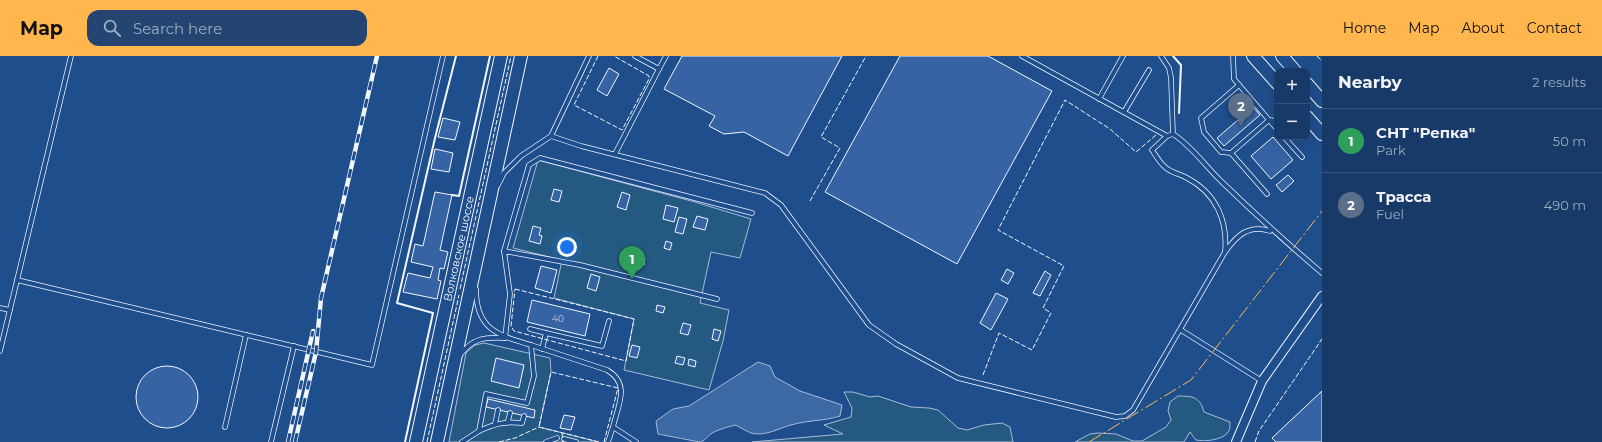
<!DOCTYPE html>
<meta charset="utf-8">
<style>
body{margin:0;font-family:Montserrat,sans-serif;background:#244571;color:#f1f3f6}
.controls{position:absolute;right:12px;top:12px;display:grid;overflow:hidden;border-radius:8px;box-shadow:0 4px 16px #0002}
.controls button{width:36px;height:36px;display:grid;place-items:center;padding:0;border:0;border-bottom:1px solid #36547d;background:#173a69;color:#f1f3f6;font:20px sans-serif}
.you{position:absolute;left:567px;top:191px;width:14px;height:14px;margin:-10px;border:3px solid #fff;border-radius:50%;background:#1a73e8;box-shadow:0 0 0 6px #1a73e833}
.badge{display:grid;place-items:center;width:26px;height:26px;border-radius:50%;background:#ffb74d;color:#fff;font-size:13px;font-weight:700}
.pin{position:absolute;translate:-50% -33px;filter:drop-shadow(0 1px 2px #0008)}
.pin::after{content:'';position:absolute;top:21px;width:14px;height:12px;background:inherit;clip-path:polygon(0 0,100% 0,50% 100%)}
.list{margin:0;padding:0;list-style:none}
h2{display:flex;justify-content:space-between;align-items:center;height:52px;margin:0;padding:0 16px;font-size:17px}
h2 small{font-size:13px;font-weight:400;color:#9eadc0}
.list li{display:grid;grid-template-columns:26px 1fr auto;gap:12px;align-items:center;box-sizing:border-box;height:64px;padding:0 16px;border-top:1px solid #36547d}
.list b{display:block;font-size:15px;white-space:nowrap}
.list p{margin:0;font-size:13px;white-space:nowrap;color:#9eadc0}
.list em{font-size:13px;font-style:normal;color:#9eadc0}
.icon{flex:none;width:22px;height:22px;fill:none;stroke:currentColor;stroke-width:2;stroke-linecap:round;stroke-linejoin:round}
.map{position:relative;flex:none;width:1322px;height:386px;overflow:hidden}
header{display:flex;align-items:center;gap:24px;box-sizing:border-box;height:56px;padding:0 20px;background:#ffb74d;color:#111}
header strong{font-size:19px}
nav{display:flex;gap:22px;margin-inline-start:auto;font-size:14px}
.search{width:280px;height:36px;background:#244571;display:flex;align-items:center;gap:10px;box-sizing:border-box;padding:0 14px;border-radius:12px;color:#9eadc0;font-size:15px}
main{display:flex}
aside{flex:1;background:#173a69}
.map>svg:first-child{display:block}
.green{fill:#245a82;stroke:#a8bbd7}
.water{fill:#3b69a3;stroke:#a8bbd7}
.building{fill:#3563a3;stroke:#f2f6ff}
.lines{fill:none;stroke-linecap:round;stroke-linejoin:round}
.lane-casing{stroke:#f2f6ff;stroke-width:5.5}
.street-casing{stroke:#f2f6ff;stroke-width:10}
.secondary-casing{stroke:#f2f6ff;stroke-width:14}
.lane{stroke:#1f4e8c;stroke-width:4}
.street{stroke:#1f4e8c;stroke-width:8}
.secondary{stroke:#1f4e8c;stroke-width:12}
.rail-casing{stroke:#f2f6ff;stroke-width:4.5}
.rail{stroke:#1f4e8c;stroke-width:3;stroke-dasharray:9;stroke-linecap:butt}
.fence{stroke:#f2f6ff;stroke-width:1;stroke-dasharray:5 2;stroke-linecap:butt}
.wall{stroke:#f2f6ff;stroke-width:2}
.power{stroke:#ffb74d;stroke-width:1;stroke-dasharray:14 3 2 3;stroke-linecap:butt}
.labels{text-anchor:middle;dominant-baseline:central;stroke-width:3;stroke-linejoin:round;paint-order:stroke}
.number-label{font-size:9px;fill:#c3d1e8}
.street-label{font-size:11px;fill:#f2f6ff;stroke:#1f4e8c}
</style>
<header>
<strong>Map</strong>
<div class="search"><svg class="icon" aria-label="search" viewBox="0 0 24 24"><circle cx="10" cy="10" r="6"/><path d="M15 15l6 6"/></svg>Search here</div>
<nav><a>Home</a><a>Map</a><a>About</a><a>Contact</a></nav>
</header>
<main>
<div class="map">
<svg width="1322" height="386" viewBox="0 0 1322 386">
<rect width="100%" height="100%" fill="#1f4e8c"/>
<g class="green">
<path d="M538 104 695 146 751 163 740 202 711 196 700 247 729 254 723 285 709 334 624 314 634 263 554 242 562 204 513 192Z"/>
<path d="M484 287 550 302 551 316 539 371 599 386H449L466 297 475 289Z"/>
<path d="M844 336H853L870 341 878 340 911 351 929 352 938 354 958 372 967 374 984 369 1002 367 1010 371 1013 386H752L843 378 824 369 851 361 852 352Z"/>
<path d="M1178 340C1193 340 1200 341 1204 356L1230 366C1230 369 1230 373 1229 375 1224 384 1205 386 1196 384 1194 382 1192 379 1190 376L1184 386H1075L1090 378 1098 377 1116 378 1133 385H1142L1166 371 1171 364 1168 355 1170 346Z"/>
</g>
<path class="water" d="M758 306 770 310 775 321 800 335 842 349 840 360C825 365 808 364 791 369 779 372 765 381 751 377 746 375 740 371 735 369 728 371 720 373 714 376 709 378 706 384 701 386 698 386 664 379 658 378L656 365 673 353 689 350Z"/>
<g class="building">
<path d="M682 0H842L788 100 744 76 724 78 709 70 715 60 664 33Z"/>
<path d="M900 0H988L1052 35 957 208 825 136Z"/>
<path d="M609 12 619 18 607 40 597 34Z"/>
<path d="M1253 51 1260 59 1224 90 1217 82Z"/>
<path d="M443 62 460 66 455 84 438 81Z"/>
<path d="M1273 81 1293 104 1271 123 1251 100Z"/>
<path d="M435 93 453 97 449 116 431 113Z"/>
<path d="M1288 119 1294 125 1282 136 1276 129Z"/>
<path d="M554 133 562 135 559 146 551 144Z"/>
<path d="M435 136 452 139 440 194 448 196 444 213 440 212 438 224 441 225 437 243 403 236 408 217 430 222 433 211 411 206 415 188 423 190Z"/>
<path d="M622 136 630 139 626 154 617 151Z"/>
<path d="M666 149 678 152 674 166 663 163Z"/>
<path d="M697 160 708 163 705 174 693 171Z"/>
<path d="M679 161 687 163 683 178 675 176Z"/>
<path d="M533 170 541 172 539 179 542 180 540 188 529 185Z"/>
<path d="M666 185 672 187 670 194 664 192Z"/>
<path d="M640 200 645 202 644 209 638 208Z"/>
<path d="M541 210 557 214 551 237 535 232Z"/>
<path d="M1007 213 1014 217 1008 228 1001 224Z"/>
<path d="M1045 215 1051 219 1040 240 1033 237Z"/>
<path d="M591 218 600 221 596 235 587 232Z"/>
<path d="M996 237 1008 243 991 274 980 267Z"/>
<path d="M532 244 590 258 585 280 527 266Z"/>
<path d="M657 249 665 251 663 257 656 255Z"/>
<path d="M683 267 691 269 688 279 680 277Z"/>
<path d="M714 273 721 275 718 285 712 283Z"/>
<path d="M632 289 640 291 637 302 629 300Z"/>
<path d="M677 300 685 302 683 309 675 307Z"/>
<path d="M496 302 524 309 519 332 491 325Z"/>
<path d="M689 303 696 305 695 311 688 309Z"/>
<circle cx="167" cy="341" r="31"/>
<path d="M1322 335V386H1276L1272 382Z"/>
<path d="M488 343 535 354 534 362 486 351Z"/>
<path d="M564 359 575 361 571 374 560 372Z"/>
</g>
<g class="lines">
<defs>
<g id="lane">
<path d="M635 0 659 13 666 0"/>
<path d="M1022 0 1167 80"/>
<path d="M1161 0 1169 12 1171 22 1173 78C1192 90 1206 111 1223 127 1255 158 1288 188 1322 217"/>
<path d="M1233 0 1234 23 1269 64 1277 65"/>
<path d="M1239 29 1201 62 1204 76 1221 96 1231 97 1269 64 1277 73"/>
<path d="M1099 43 1123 0"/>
<path d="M1124 56 1149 14"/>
<path d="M551 80 581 90 765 137 781 149 869 269 896 288 958 322 1116 361 1125 360 1133 354 1225 196C1228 165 1216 137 1187 122 1181 118 1171 117 1165 111 1160 107 1156 100 1152 94L1167 80 1173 78"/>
<path d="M1284 81 1302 101"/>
<path d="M1231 97 1267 138"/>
<path d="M615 98 659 13"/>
<path d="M498 129 504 117 521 100 551 80 589 0"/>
<path d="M504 195 529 109 540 102 752 157"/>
<path d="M1225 196C1237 179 1249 168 1270 175"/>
<path d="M17 224 372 309 443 0"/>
<path d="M0 252 10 254"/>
<path d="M530 273 546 277"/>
<path d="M1181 274 1262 325"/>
<path d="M505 282 510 238 504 195 580 209 717 243"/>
<path d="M531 289 607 314C631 328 618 349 613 371L636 386"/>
<path d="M542 293 546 277 602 290 609 265"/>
<path d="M0 295 71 0"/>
<path d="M460 299C473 282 484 281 505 282"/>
<path d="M508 365 510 357"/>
<path d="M495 368 498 354"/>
<path d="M225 371 246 279"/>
<path d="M479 375C494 368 506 365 522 367L524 360"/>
<path d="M564 383 576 386"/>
<path d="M271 386 294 290"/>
<path d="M462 386 479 375 486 338 527 347 534 320 531 289C497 279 476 273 476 233"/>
<path d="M546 386 557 382"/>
<path d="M608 386 613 371"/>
</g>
<path id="street" d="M1236 386 1262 325 1322 240"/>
<g id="secondary">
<path d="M1253 0 1277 27"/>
<path d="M1282 0 1295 15"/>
<path d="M1307 28 1322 45"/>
<path d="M1307 61 1322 78"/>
<path id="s1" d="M416 386 501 0"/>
<path d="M437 386 521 0"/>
</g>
</defs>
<use href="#lane" class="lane-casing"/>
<use href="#street" class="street-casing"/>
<use href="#secondary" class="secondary-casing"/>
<use href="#lane" class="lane"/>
<use href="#street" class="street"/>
<use href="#secondary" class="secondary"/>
<defs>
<g id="rail">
<path d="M288 386 313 275"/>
<path d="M295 386 316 296 321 242 377 0"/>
</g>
</defs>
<use href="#rail" class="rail-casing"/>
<use href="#rail" class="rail"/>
<g class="fence">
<path d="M598 0 574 49 622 74 649 23V20L614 0"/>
<path d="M1317 0 1322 5"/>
<path d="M810 145 840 92 821 81 866 0"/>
<path d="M460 233 511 0"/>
<path d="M515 233 634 263 626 305 514 275 511 270Z"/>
<path d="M983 319 999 277 1032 294 1051 257 1043 252 1064 210 998 174 1065 44 1110 73 1136 96 1156 79"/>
<path d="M562 377 563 386"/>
<path d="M427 386 459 239"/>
<path d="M499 386 515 382 539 371"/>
<path d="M599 386 539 371 551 316 618 332 604 386"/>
<path d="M1255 386 1259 375 1322 283"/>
</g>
<g class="wall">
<path d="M1173 0 1181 9 1179 57"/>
<path d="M452 139 459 140 490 0"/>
<path d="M405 386 433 257 397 247 435 82 456 0"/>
</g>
<path class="power" d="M1089 386 1191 324 1322 155"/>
</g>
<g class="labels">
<g class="number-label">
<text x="558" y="262">40</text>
</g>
<g class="street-label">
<text stroke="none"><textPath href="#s1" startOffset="198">Волковское шоссе</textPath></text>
</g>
</g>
</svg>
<div class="controls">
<button>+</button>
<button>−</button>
</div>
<div class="you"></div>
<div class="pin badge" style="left:632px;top:223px;background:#2e9e5b">1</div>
<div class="pin badge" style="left:1241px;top:70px;background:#5c6f8a">2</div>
</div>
<aside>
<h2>Nearby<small>2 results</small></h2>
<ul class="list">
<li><span class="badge" style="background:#2e9e5b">1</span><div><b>СНТ &quot;Репка&quot;</b><p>Park</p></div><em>50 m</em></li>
<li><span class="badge" style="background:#5c6f8a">2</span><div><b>Трасса</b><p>Fuel</p></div><em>490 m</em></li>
</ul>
</aside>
</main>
